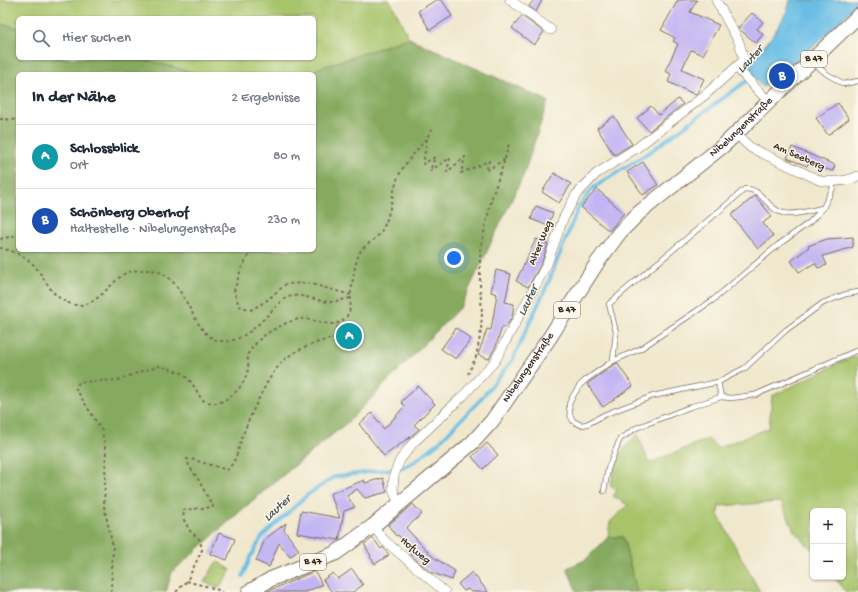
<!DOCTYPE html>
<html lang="de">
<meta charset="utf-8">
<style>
body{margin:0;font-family:"Gochi Hand",sans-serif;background:#f2f2f3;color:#1f2937}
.controls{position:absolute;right:12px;bottom:12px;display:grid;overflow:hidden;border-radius:6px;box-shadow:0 1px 3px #0004}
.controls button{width:36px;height:36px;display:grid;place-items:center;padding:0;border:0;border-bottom:1px solid #e0e1e3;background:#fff;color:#1f2937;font:20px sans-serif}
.you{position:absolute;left:454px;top:258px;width:14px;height:14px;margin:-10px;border:3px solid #fff;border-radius:50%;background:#1a73e8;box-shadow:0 0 0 6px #1a73e833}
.badge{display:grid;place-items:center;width:26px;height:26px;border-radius:50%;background:#b45309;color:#fff;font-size:13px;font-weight:700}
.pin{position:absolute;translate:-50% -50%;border:2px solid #fff;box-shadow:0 1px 4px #0006}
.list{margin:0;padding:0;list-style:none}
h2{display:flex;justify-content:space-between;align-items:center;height:52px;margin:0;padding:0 16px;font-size:17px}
h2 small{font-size:13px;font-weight:400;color:#747a83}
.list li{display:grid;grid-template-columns:26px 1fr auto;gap:12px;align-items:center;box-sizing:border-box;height:64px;padding:0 16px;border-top:1px solid #e0e1e3}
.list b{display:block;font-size:15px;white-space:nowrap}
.list p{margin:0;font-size:13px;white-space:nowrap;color:#747a83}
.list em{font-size:13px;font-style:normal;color:#747a83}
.icon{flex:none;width:22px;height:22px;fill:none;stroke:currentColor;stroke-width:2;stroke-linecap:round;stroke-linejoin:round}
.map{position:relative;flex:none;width:858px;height:592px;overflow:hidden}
.search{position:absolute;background:#fff;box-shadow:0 1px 3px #0004;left:16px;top:16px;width:300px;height:44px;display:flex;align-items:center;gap:10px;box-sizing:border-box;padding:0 14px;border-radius:6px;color:#747a83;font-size:15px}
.panel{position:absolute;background:#fff;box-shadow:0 1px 3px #0004;left:16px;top:72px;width:300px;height:180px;border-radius:6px}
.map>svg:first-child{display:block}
.green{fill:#a7c46b;stroke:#717744}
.forest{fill:#85aa5f;stroke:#606a3e}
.water{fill:#69bee6;stroke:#527482}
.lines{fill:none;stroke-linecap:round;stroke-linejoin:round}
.stream{stroke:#69bee6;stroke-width:3.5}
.building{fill:#c2b5f3}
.service-casing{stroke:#7a6c5b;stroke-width:6}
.minor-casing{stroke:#7a6c5b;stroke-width:10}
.primary-casing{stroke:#7a6c5b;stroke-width:16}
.path{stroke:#7a6c5b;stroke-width:2;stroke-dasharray:3 3;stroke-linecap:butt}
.service{stroke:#fff;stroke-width:4.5}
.minor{stroke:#fff;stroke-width:9}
.primary{stroke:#fff;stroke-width:14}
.labels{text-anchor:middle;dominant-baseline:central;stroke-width:3;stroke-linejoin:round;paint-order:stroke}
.shield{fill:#fbf7ec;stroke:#75685c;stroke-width:1}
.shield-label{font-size:10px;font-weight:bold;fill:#3b2a1e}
.street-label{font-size:11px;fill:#3b2a1e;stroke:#fbf7ec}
.water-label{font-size:12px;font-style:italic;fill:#49565a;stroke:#fbf7ec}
</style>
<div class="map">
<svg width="858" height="592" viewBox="0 0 858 592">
<rect width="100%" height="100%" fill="#fbf7ec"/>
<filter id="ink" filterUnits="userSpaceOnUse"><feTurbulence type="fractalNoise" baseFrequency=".025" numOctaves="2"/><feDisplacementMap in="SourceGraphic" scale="8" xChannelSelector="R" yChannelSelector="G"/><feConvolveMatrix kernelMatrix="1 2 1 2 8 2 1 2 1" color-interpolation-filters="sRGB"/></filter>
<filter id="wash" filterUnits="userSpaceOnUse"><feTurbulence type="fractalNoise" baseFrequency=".012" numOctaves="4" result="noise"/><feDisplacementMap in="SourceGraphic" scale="16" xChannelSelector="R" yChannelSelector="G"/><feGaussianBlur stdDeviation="0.9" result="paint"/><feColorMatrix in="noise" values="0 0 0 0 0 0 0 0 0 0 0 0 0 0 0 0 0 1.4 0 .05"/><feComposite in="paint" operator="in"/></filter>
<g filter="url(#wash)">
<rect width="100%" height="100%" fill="#f0e8cd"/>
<g class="green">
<path d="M0 0H390L409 38 302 74H200L138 58H314V18H18V28L0 24Z"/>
<path d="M858 356V592H846L834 577H843V511H813V551L794 531 781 502 719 506 718 515 760 592H637L623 537H608L610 522 628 505 613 496 617 491 610 486C616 463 619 450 638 434L649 463 708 439 718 448 769 428 772 396 841 362Z"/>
<path d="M217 561 231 570 219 588 204 582Z"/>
</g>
<g class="forest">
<path d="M0 24 18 28V58H138L200 74H18V250H314V74H302L409 38 548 101 524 174 461 306 349 421 252 501 172 572 166 592H0Z"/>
<path d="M608 537H623L637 592H577L567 568 585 560Z"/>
</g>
<path class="water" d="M790 0H858V3L808 52 787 66 784 63 763 87 747 69C760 51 787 21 790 0Z"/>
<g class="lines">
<path class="stream" d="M243 576 250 558 262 537 306 496 334 477 404 467 415 461 438 443 479 401 512 361 549 281 579 206 593 188 651 151 752 77 755 73"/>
</g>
<g id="blocks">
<g class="building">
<path d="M436 0H442L452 16 430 30 418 11Z"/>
<path d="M534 0H542L536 12 529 6Z"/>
<path d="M678 0H697L690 12 719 25 703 55 691 50 682 69 704 79 696 95 668 82 671 74 665 71 678 44 673 41 675 38 661 30Z"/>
<path d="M752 13 763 22 757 29 763 34 756 43 738 28Z"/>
<path d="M522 16 544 32 534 45 512 28Z"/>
<path d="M678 99 683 104 649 131 637 118 651 106 659 115Z"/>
<path d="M838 103 849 119 828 135 816 118Z"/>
<path d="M614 116 632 144 614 155 597 128Z"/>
<path d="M792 147 835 165 833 171 808 164 807 166 787 158Z"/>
<path d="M643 162 658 185 643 195 627 172Z"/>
<path d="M554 173 571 184 559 203 542 192Z"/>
<path d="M597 189 624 213 609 231 581 207Z"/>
<path d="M755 196 772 216 763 223 773 236 758 249 731 215Z"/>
<path d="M536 206 553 213 548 226 531 219Z"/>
<path d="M853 237V247L823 256 827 265 818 268 815 263 799 272 791 261 809 247 808 246 827 239Z"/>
<path d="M536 239 548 244 542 262 528 287 516 281Z"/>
<path d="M496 270 511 274 505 302 514 304 512 317 506 327H502L496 346 489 359 478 355 487 329 491 330 497 294 491 292Z"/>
<path d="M456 328 471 339 456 359 441 349Z"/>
<path d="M617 363 633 386 603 407 587 384Z"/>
<path d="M418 386 435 404 414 425 419 429 408 439H407L384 456 359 424 372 413 384 429 405 406 401 402Z"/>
<path d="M487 443 498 455 483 469 472 457Z"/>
<path d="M383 478 387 492 365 498 357 489 347 496 355 507 344 511 339 540 297 533 301 511 340 518 330 494 364 480 365 483Z"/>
<path d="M413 504 422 514 406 528 433 557 455 571 452 580 430 572 411 555 407 550 409 548 398 535 396 536 388 525Z"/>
<path d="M286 523 284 530 299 550 290 557 279 543 269 567 256 561 265 539Z"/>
<path d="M219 533 235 539 227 560 210 554Z"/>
<path d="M373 538 381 549 383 547 389 555 375 564 370 557 371 556 364 544Z"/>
<path d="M352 569 363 585 353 592H332L323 580 333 573 338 579Z"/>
<path d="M315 571 322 585 305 592H266Z"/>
<path d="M472 572 488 592H471L468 589 464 591 458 584Z"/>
</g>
</g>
</g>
<g filter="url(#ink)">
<use href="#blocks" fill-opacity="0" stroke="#7a6c5b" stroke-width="1"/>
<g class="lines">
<defs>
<g id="service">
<path d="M813 63 827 74 844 84 858 81"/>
<path d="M823 208 810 222 778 245 713 300 640 349 613 361 587 379 580 385 573 396 569 404 570 415 573 421 581 425 587 424 606 414 653 396 718 382 745 368 786 330 823 303 846 294 858 292"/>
<path d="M613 361 616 332 609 304C654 265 700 228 745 189 762 188 767 209 783 213 795 216 811 210 823 208L833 188 832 182"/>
<path d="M718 382 721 397 731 398 755 395 858 350"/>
<path d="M604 491 608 469 620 439 636 428 690 407 721 397"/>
</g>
<g id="minor">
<path d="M510 0 551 30"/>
<path d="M736 67 769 102"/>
<path d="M736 134 751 148 821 181C833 182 847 182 858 176"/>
<path d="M400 503 396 497 393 489 394 475 400 460 413 443 463 396 495 361 547 264 563 219 576 195 596 174 638 147 705 95 744 60 739 42 716 0"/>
<path d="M373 526 385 541 445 592"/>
</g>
<g id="primary">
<path id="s1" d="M249 592 271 579 336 553 373 526 472 443 492 421 550 337 597 263 620 232 640 212 724 145 858 16"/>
</g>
</defs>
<use href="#service" class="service-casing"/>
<use href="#minor" class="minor-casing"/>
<use href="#primary" class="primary-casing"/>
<g class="path">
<path d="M0 119 18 120"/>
<path d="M427 139 423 164 435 157 430 171 450 158 447 172 465 157 461 173 489 161 486 171 505 159 492 197 480 251V286L482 313 481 331 476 357 468 374"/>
<path d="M505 159 509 144"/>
<path d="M0 239 18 235"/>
<path d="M0 248C9 249 26 257 32 263 47 279 49 296 71 304 94 311 108 285 124 274 131 270 140 270 148 270 187 270 190 337 220 341 243 344 260 322 275 308 278 304 282 300 286 298 300 291 316 302 330 302 337 302 344 299 351 298"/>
<path d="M250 250V253L241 269 234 291 239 306 251 310 266 301 286 284 308 283 351 295"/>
<path d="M187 581C198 585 211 586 222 592"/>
<path d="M111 592 113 548 104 506 106 452 102 431 76 389 79 382 119 380 139 372 160 366 182 373 192 383 202 400C206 401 212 404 217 403 231 400 246 384 248 369 249 365 247 359 248 354 250 350 256 343 259 340 267 332 288 321 299 319 315 317 335 333 347 316 352 308 350 301 351 292 353 280 354 266 359 254 364 244 377 240 382 230 392 213 391 191 400 173 409 156 424 145 432 129"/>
<path d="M176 592 187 581 202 550 200 540 190 531 184 520 183 510 213 507 198 479 189 466 187 459H191L227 470C238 460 238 446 244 432 252 412 268 375 284 360 297 348 325 339 342 336L338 332 339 329 335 324"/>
</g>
<use href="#service" class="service"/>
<use href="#minor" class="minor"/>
<use href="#primary" class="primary"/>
</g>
</g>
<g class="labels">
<g class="shield">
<rect x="801" y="51" width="26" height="16" rx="3"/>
<rect x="554" y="302" width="26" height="16" rx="3"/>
<rect x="300" y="554" width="26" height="16" rx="3"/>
</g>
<g class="shield-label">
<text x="814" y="59">B 47</text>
<text x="567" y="310">B 47</text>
<text x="313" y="562">B 47</text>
</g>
<g class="street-label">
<text stroke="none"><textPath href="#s1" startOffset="689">Nibelungenstraße</textPath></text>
<text transform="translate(799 157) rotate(24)">Am Seeberg</text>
<text transform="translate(541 243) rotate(-68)">Alter Weg</text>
<text stroke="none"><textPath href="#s1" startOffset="365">Nibelungenstraße</textPath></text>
<text transform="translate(415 551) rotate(40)">Hofweg</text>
</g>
<g class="water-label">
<text transform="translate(751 60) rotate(-48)">Lauter</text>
<text transform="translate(529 301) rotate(-65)">Lauter</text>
<text transform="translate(278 509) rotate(-43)">Lauter</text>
</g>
</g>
</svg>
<div class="controls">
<button>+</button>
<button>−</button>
</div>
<div class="you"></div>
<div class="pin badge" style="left:349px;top:336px;background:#0f9aa8">A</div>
<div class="pin badge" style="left:782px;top:76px;background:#1a4fb4">B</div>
<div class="search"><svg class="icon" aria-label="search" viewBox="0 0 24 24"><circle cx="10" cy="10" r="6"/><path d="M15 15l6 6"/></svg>Hier suchen</div>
<section class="panel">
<h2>In der Nähe<small>2 Ergebnisse</small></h2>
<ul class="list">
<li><span class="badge" style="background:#0f9aa8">A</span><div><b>Schlossblick</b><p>Ort</p></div><em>80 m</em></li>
<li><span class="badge" style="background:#1a4fb4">B</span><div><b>Schönberg Oberhof</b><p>Haltestelle · Nibelungenstraße</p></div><em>230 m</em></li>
</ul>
</section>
</div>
